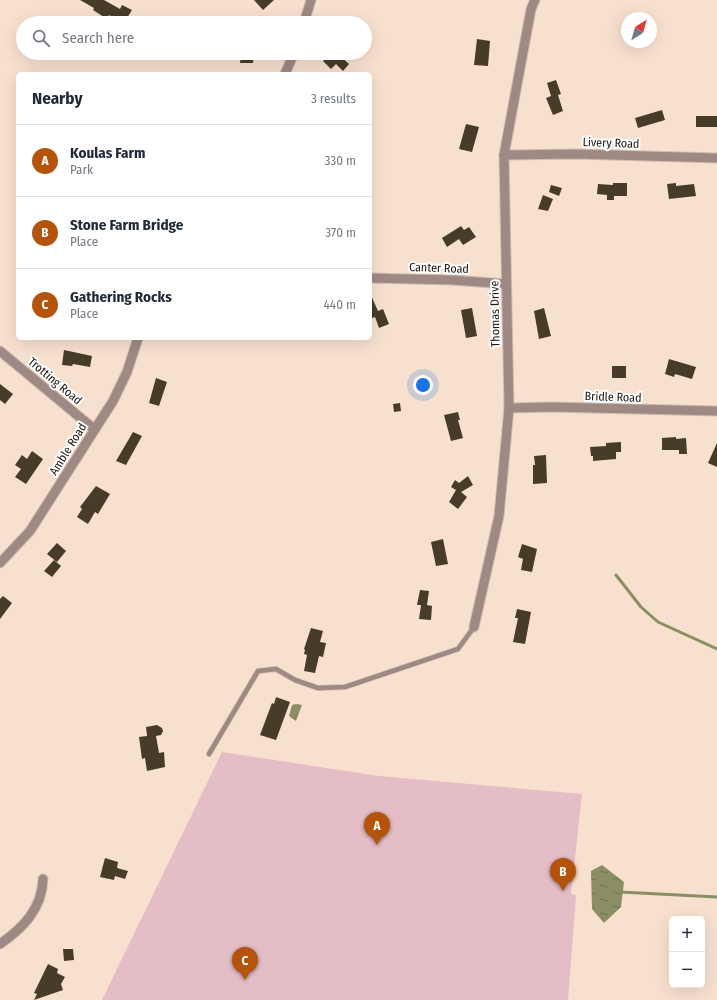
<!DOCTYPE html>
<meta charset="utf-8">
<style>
body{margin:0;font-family:"Fira Sans Condensed",sans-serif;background:#f2f2f3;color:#1f2937}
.controls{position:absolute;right:12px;bottom:12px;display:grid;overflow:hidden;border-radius:6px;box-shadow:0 4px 16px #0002}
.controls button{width:36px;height:36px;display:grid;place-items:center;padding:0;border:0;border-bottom:1px solid #e0e1e3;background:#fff;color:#1f2937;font:20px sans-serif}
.compass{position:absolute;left:621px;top:12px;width:36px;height:36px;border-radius:50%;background:#fff;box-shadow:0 4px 16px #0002;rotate:37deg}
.you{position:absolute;left:423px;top:385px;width:14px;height:14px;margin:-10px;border:3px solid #fff;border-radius:50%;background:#1a73e8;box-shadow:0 0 0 6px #1a73e833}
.badge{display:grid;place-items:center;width:26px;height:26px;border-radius:50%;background:#b45309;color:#fff;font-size:13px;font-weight:700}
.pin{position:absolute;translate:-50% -33px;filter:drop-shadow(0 1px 2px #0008)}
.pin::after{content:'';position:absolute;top:21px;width:14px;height:12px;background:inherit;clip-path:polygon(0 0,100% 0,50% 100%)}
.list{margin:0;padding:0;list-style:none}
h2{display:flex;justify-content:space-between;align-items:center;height:52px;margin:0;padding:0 16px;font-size:17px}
h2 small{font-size:13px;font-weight:400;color:#747a83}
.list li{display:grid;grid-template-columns:26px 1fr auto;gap:12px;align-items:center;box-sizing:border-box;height:72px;padding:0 16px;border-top:1px solid #e0e1e3}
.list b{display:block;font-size:15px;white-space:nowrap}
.list p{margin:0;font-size:13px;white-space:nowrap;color:#747a83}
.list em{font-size:13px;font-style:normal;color:#747a83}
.icon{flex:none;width:22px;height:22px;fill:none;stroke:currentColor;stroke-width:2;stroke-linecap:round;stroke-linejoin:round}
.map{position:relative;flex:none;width:717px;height:1000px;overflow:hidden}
.search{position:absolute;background:#fff;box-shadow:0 4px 16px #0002;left:16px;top:16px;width:356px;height:44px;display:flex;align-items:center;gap:10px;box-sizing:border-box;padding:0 14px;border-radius:22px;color:#747a83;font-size:15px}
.panel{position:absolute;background:#fff;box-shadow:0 4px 16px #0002;left:16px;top:72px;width:356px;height:268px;border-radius:6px}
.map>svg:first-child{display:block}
.green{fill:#e5bdc6}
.water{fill:url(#water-ripples)}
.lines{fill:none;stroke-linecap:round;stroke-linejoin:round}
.stream{stroke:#8a8e62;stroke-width:3}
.building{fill:#463c28}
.lane-casing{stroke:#d1bcad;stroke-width:6}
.street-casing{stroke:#d1bcad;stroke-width:11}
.lane{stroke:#9f8985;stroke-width:4.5}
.street{stroke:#9f8985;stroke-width:9}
.labels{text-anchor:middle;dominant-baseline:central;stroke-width:4;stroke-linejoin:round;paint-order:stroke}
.street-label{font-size:12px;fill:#1f1711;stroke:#fff}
</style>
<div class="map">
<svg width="717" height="1000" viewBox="0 0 717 1000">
<defs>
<pattern id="water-ripples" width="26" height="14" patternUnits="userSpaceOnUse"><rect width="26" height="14" fill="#8a8e62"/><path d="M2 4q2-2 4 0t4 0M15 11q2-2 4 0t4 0" fill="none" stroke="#70734f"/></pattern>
</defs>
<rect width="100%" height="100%" fill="#f8e0cf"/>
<path class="green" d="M222 752 379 776 582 794 571 894 576 895 568 1000H102Z"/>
<g class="water">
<path d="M297 704 302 705 296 721 289 716 292 705Z"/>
<path d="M602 865 624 882 621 907 604 923 592 909 591 871Z"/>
</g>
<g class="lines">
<g class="stream">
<path d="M616 575 641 607 658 622 717 649"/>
<path d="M620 892 717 897"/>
</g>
</g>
<g class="building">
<path d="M80 0H104L120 9 122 5 132 10 124 23H122L109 15 107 19 93 10 94 8Z"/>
<path d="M254 0H274L263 10Z"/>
<path d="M477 39 490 41 488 66 474 65Z"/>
<path d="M241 53H254L253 63H240Z"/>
<path d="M331 53H337L349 64 343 71 336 64 331 69 323 61Z"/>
<path d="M556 80 561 94 558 95 563 111 553 115 546 98 551 96 547 83Z"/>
<path d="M662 110 665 120 638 128 635 118Z"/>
<rect x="696" y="116" width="21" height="11"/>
<path d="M466 124 479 127 472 152 459 149Z"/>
<path d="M613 183H627V196H614V200H607V195L597 194 598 184 613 185Z"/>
<path d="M676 183V186L694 184 696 196 669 199 667 184Z"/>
<path d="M551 185 562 188 559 196 549 192Z"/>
<path d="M543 195 553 199 548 211 538 209Z"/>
<path d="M461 226 464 230 469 227 476 237 463 245 459 239 447 247 442 238Z"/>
<path d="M370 293 378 311 383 309 389 324 379 328 375 317 370 319Z"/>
<path d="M472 308 477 336 466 338 461 310Z"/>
<path d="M544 308 551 336 539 339 534 311Z"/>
<path d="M64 350 92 356 90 367 73 364 72 366 62 365Z"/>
<path d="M669 359 696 367 692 379 675 374 674 377 665 374Z"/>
<rect x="612" y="366" width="14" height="12"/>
<path d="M156 378 167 382 159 406 149 403Z"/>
<path d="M0 384 13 394 5 404 0 400Z"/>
<path d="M400 403 401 411 394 412 393 404Z"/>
<path d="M458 412 460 420H458L463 438 451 441 444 415Z"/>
<path d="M133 432 142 436 126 465 116 461Z"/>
<path d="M676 437V439L686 438 687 454H679V450H662V438Z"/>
<path d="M621 442V452H616V459L593 461V456H591L590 447 606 446V443Z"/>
<path d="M717 443V467L708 463Z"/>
<path d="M32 451 43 459 26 484 15 477 21 469 15 465 22 455 27 459Z"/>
<path d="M546 455 547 483 533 484V465H535L534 456Z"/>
<path d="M468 476 473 485 461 492 467 497 458 509 449 502 456 490 451 487 455 480 459 483Z"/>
<path d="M96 486 110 494 98 514 95 512 88 524 77 517 82 509 80 507Z"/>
<path d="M443 539 448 564 436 566 431 542Z"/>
<path d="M57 543 66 551 57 562 47 554Z"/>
<path d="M522 544 537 549 532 572 521 570 523 559 518 557Z"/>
<path d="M54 560 61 566 52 577 44 571Z"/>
<path d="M420 590 429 591 427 605 432 606 431 620 419 619 421 605H417Z"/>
<path d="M3 596 12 603 0 619V599Z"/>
<path d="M517 609 531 612 525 644 513 642 518 618H515Z"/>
<path d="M311 628 323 631 320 642 326 643 323 657 319 656 315 673 304 671 307 655 304 654 305 650 304 649Z"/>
<path d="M276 697 290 702 276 740 260 735 272 703 274 704Z"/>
<path d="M157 725 162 728 163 731 161 735 156 736 159 753 164 752 165 767 147 771 145 758 142 759 139 737 147 736 146 727Z"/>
<path d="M105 858 118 862 117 868 128 871 125 879 115 876 114 880 100 877Z"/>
<path d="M63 949H73L74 960 64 961Z"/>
<path d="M48 964 58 969 57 973 65 977 61 984 63 990 34 1000 37 994 34 993Z"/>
</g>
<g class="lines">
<defs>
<path id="lane" d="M209 754 258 671 276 669 295 680 318 688 345 687 458 649 474 627"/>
<g id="street">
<path d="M304 23 311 0"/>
<path d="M285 74 294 53"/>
<path d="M504 155 575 154 717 158"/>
<path d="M370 278 452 280 506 284"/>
<path d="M0 351 94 429"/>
<path d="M509 408 551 407 717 411"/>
<path d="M0 563 30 531 113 401 127 372 138 338"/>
<path d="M474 627 499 516 509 408 504 155 531 9 535 0"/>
<path d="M0 944C23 928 42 909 43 879"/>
</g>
</defs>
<use href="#lane" class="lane-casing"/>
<use href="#street" class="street-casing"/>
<use href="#lane" class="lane"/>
<use href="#street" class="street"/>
</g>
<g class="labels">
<g class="street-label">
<text transform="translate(611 143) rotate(2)">Livery Road</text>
<text transform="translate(439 268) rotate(2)">Canter Road</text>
<text transform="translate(495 314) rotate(-91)">Thomas Drive</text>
<text transform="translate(55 381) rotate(40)">Trotting Road</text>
<text transform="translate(613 397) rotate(2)">Bridle Road</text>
<text transform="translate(68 449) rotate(-58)">Amble Road</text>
</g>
</g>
</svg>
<div class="controls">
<button>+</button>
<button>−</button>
</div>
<svg class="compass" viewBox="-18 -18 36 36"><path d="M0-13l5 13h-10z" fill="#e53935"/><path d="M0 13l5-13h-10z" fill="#747a83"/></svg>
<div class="you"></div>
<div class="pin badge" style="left:377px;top:845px">A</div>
<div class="pin badge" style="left:563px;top:891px">B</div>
<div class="pin badge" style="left:245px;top:980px">C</div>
<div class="search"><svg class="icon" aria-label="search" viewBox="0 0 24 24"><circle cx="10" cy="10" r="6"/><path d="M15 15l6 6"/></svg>Search here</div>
<section class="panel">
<h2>Nearby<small>3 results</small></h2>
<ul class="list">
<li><span class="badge">A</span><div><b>Koulas Farm</b><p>Park</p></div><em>330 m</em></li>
<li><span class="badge">B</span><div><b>Stone Farm Bridge</b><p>Place</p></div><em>370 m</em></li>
<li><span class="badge">C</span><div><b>Gathering Rocks</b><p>Place</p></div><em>440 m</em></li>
</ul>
</section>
</div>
